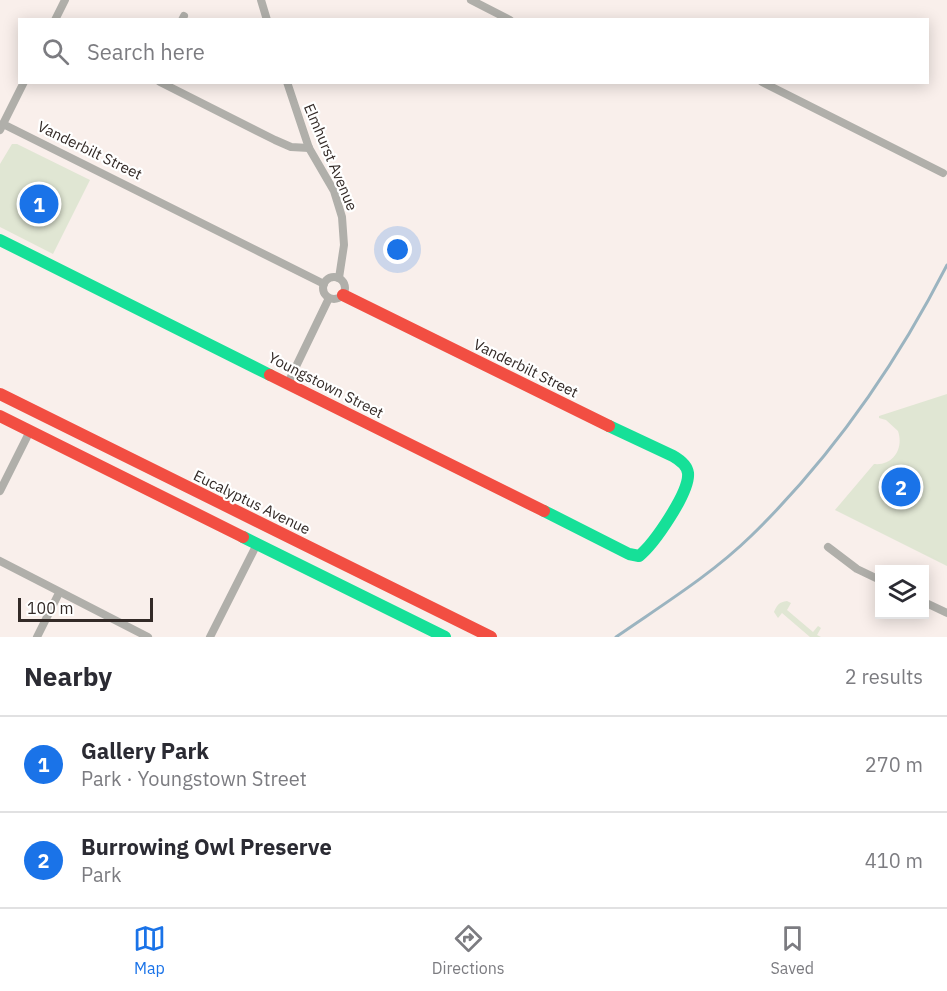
<!DOCTYPE html>
<meta charset="utf-8">
<style>
body{margin:0;font-family:"IBM Plex Sans",sans-serif;background:#f2f2f3;color:#2b2b33}
.controls{position:absolute;right:18px;bottom:18px;display:grid;overflow:hidden;border-radius:0px;box-shadow:0 3px 15px #0003}
.controls button{width:54px;height:54px;display:grid;place-items:center;padding:0;border:0;border-bottom:2px solid #e1e1e2;background:#fff;color:#2b2b33;font:30px sans-serif}
.scale{position:absolute;left:18px;bottom:15px;width:135px;box-sizing:border-box;padding-left:6px;border:3px solid #332a27;border-top:0;font-size:16px;line-height:21px;white-space:nowrap;color:#332a27;-webkit-text-stroke:4px #fff;paint-order:stroke}
.you{position:absolute;left:398px;top:250px;width:21px;height:21px;margin:-15px;border:4px solid #fff;border-radius:50%;background:#1a73e8;box-shadow:0 0 0 9px #1a73e833}
.badge{display:grid;place-items:center;width:39px;height:39px;border-radius:50%;background:#1a73e8;color:#fff;font-size:20px;font-weight:700}
.pin{position:absolute;translate:-50% -50%;border:3px solid #fff;box-shadow:0 2px 6px #0006}
.list{margin:0;padding:0;list-style:none}
h2{display:flex;justify-content:space-between;align-items:center;height:78px;margin:0;padding:0 24px;font-size:26px}
h2 small{font-size:20px;font-weight:400;color:#7c7c81}
.list li{display:grid;grid-template-columns:39px 1fr auto;gap:18px;align-items:center;box-sizing:border-box;height:96px;padding:0 24px;border-top:2px solid #e1e1e2}
.list b{display:block;font-size:22px;white-space:nowrap}
.list p{margin:0;font-size:20px;white-space:nowrap;color:#7c7c81}
.list em{font-size:20px;font-style:normal;color:#7c7c81}
.icon{flex:none;width:33px;height:33px;fill:none;stroke:currentColor;stroke-width:2;stroke-linecap:round;stroke-linejoin:round}
.map{position:relative;flex:none;width:947px;height:637px;overflow:hidden}
.search{position:absolute;background:#fff;box-shadow:0 3px 15px #0003;left:18px;right:18px;top:18px;height:66px;display:flex;align-items:center;gap:15px;box-sizing:border-box;padding:0 21px;border-radius:0px;color:#7c7c81;font-size:22px}
.sheet{height:270px;background:#fff}
nav{display:flex;justify-content:space-around;align-items:center;box-sizing:border-box;height:84px;border-top:2px solid #e1e1e2;background:#fff;font-size:16px;color:#7c7c81}
nav a{display:grid;justify-items:center;gap:3px}
nav .on{color:#1a73e8}
.map>svg:first-child{display:block}
.green{fill:#e0e6d3}
.lines{fill:none;stroke-linecap:round;stroke-linejoin:round}
.stream{stroke:#9bb4c0;stroke-width:3}
.street{stroke:#b0afaa;stroke-width:8}
.fast{stroke:#16e098;stroke-width:12}
.jam{stroke:#f24e42;stroke-width:12}
.labels{text-anchor:middle;dominant-baseline:central;stroke-width:4.5;stroke-linejoin:round;paint-order:stroke}
.street-label{font-size:15px;fill:#332a27;stroke:#fff}
</style>
<div class="map">
<svg width="947" height="637" viewBox="0 0 947 637">
<rect width="100%" height="100%" fill="#f9efeb"/>
<g class="green">
<path d="M12 144H17L90 180 53 254 0 227V164Z"/>
<path d="M947 394V566L835 510 874 464C893 466 904 449 898 431L886 420 879 418V416Z"/>
<path d="M787 601 791 603 787 610 813 632 818 626 821 628 817 635 821 637H810L782 613 778 618 774 612C777 605 779 602 787 601Z"/>
</g>
<g class="lines">
<path class="stream" d="M616 637C662 605 711 575 751 536 831 458 896 365 947 265"/>
<g class="street">
<path d="M261 0 267 20"/>
<path d="M471 0 510 20"/>
<path d="M55 20 65 0"/>
<path d="M182 20 184 16"/>
<path d="M160 82 275 140 291 147 309 148"/>
<path d="M287 82 309 148 334 191 342 217 344 245 339 278"/>
<path d="M762 82 943 173"/>
<path d="M3 124 324 284"/>
<path d="M0 130 24 82"/>
<circle cx="334" cy="288" r="11"/>
<path d="M288 383 329 298"/>
<path d="M0 491 30 431"/>
<path d="M828 547 857 569 880 580"/>
<path d="M0 561 148 637"/>
<path d="M924 602 947 613"/>
<path d="M37 637 59 593"/>
<path d="M210 637 257 544"/>
</g>
<g class="fast">
<path d="M0 240 270 375"/>
<path d="M544 511 629 554 639 556C654 544 690 492 688 473 687 465 680 460 673 456L609 426"/>
<path d="M243 537 445 637"/>
</g>
<g class="jam">
<path d="M343 295 609 426"/>
<path d="M270 375 544 511"/>
<path d="M0 394 491 637"/>
<path d="M0 416 243 537"/>
</g>
</g>
<g class="labels">
<g class="street-label">
<text transform="translate(90 150) rotate(26)">Vanderbilt Street</text>
<text transform="translate(331 157) rotate(67)">Elmhurst Avenue</text>
<text transform="translate(526 368) rotate(26)">Vanderbilt Street</text>
<text transform="translate(326 385) rotate(27)">Youngstown Street</text>
<text transform="translate(252 502) rotate(26)">Eucalyptus Avenue</text>
</g>
</g>
</svg>
<div class="controls">
<button><svg class="icon" aria-label="layers" viewBox="0 0 24 24"><path d="M12 4l9 5-9 5-9-5zM3 14l9 5 9-5"/></svg></button>
</div>
<div class="scale">100 m</div>
<div class="you"></div>
<div class="pin badge" style="left:39px;top:204px">1</div>
<div class="pin badge" style="left:901px;top:487px">2</div>
<div class="search"><svg class="icon" aria-label="search" viewBox="0 0 24 24"><circle cx="10" cy="10" r="6"/><path d="M15 15l6 6"/></svg>Search here</div>
</div>
<section class="sheet">
<h2>Nearby<small>2 results</small></h2>
<ul class="list">
<li><span class="badge">1</span><div><b>Gallery Park</b><p>Park · Youngstown Street</p></div><em>270 m</em></li>
<li><span class="badge">2</span><div><b>Burrowing Owl Preserve</b><p>Park</p></div><em>410 m</em></li>
</ul>
</section>
<nav>
<a class="on"><svg class="icon" aria-label="map" viewBox="0 0 24 24"><path d="M3 6l6-2 6 2 6-2v14l-6 2-6-2-6 2zM9 4v14M15 6v14"/></svg>Map</a>
<a><svg class="icon" aria-label="directions" viewBox="0 0 24 24"><path d="M12 3l9 9-9 9-9-9zM9 14v-3h6M13 9l2 2-2 2"/></svg>Directions</a>
<a><svg class="icon" aria-label="saved" viewBox="0 0 24 24"><path d="M7 4h10v16l-5-4-5 4z"/></svg>Saved</a>
</nav>
